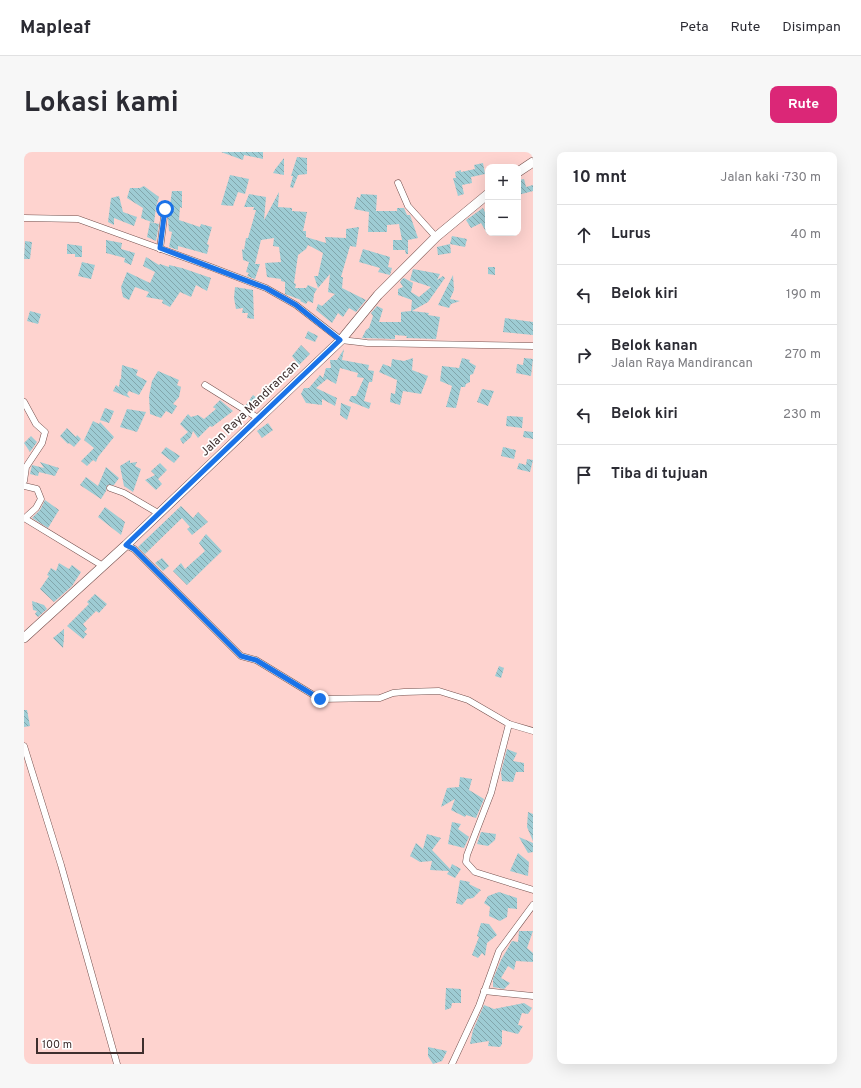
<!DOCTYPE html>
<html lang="id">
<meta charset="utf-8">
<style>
body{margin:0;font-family:Overpass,sans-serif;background:#f7f7f7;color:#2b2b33}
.controls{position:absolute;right:12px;top:12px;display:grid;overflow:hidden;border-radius:8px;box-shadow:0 4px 16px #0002}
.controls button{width:36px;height:36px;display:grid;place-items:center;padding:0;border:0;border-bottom:1px solid #e1e1e2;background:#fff;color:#2b2b33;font:20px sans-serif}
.scale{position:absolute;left:12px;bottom:10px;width:108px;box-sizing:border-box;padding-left:4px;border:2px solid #3e2e2d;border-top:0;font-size:11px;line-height:14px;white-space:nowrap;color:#3e2e2d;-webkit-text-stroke:3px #fff;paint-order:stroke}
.stop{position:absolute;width:12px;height:12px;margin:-9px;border:3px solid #1a73e8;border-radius:50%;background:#fff}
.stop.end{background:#1a73e8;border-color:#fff;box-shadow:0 1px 4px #0008}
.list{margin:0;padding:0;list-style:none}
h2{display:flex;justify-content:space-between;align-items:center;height:52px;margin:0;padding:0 16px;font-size:17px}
h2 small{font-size:13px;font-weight:400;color:#7c7c81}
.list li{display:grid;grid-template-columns:26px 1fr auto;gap:12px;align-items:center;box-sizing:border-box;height:60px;padding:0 16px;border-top:1px solid #e1e1e2}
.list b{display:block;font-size:15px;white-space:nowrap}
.list p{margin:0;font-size:13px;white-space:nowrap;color:#7c7c81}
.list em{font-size:13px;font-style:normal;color:#7c7c81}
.icon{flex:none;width:22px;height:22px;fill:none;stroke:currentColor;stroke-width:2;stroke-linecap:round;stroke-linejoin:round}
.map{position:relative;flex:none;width:509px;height:912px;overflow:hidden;border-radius:8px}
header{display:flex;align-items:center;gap:24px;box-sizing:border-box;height:56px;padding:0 20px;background:#fff;border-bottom:1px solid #e1e1e2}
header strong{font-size:19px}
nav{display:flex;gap:22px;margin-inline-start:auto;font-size:14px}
.intro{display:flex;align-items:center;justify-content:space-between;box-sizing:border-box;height:96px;padding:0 24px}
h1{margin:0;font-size:28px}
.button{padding:10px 18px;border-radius:8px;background:#db2777;color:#fff;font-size:14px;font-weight:700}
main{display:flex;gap:24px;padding:0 24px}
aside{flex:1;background:#fff;border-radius:8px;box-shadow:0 4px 16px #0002}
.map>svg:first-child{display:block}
.building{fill:url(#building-back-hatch)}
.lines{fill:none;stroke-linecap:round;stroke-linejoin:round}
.street-casing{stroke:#74504d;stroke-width:7}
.secondary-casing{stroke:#74504d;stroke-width:10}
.street{stroke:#fff;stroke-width:6}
.secondary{stroke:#fff;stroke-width:9}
.route{stroke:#1a73e8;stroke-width:5}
.labels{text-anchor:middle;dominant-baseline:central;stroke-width:3.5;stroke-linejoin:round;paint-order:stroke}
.street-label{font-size:12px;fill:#3e2e2d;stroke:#fff}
</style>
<header>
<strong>Mapleaf</strong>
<nav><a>Peta</a><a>Rute</a><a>Disimpan</a></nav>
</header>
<div class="intro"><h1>Lokasi kami</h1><a class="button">Rute</a></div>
<main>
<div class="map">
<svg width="509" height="912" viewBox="0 0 509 912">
<defs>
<pattern id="building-back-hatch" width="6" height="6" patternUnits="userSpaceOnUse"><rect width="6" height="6" fill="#9eccd4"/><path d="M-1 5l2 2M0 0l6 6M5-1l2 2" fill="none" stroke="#82a6ac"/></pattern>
</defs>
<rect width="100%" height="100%" fill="#fed3cf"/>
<g class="building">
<path d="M197 0H239V7L220 3 219 8Z"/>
<path d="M273 5 283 6V22L274 23 269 36 266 35 269 24H267Z"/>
<path d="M260 6V23L249 21 252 16Z"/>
<path d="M459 11 461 22 447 25 448 31 438 33 440 42 434 44 429 26H432L431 20 437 18V20L451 17 450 13Z"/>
<path d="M206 23 225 27 221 42 214 40 209 54 197 53Z"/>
<path d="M500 27 502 35 509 33V39L494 43V28Z"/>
<path d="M120 34 135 45 132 55 130 71 117 66 119 56 103 46 106 36H116Z"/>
<path d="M148 39H158V56L156 55 155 68 176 75 177 72 188 75 183 92 185 93 183 102 154 94V98L145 95 148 80 145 79 144 67Z"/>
<path d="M255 40 254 55 268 56V59L283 60 279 79H282V85L302 91 301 85 322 86V77L335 75 332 95 326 94 317 125H319L318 136 342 148 332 160 325 156 319 165 314 161 308 171 292 158 294 152 298 154 311 142 304 140 306 122 294 136 290 124H294L299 101 284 93 282 97 274 103 270 131 272 132 271 136H282L284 133 293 137 290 142 289 151 284 149 282 152 276 149 277 148 261 142V130L257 129V127L243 125 241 111 257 110 255 95 249 94 250 86 237 88 231 112H236L231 127 223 124 225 121 222 120 225 110 219 108 218 97 220 98 222 86H224L232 58H229L230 55H220L225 42 242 45 240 68Z"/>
<path d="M337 42 353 43 352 59H373V56H380L383 63H386L394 86 384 88V102H382L381 98H369V88H378L375 72 363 73V80H344L345 60 330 57 333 45 336 46Z"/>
<path d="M95 44 99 60 113 65 110 74 90 66V73L84 70 87 46Z"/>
<path d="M459 56 464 67V83L457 71 447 76 442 68Z"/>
<path d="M126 70 135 72 132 89 123 85Z"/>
<path d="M428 84 443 87 441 95 426 92Z"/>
<path d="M82 88 98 91 97 97 111 101 107 113 100 110 101 106 82 101Z"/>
<path d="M1 89 8 90 6 107H0Z"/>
<path d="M43 92 58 94V105H51V102H43Z"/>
<path d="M426 92 427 101 414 103 413 95Z"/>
<path d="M339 97 366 105 364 115 368 116 366 123 354 120 356 116 335 110Z"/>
<path d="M122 105 135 113 136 112 145 115V113L158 116 187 126 183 139 172 133 167 145 156 140 146 155 138 151 139 148 122 145 125 140 111 135 105 148 99 145 97 135 103 120 126 131 131 120 119 114Z"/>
<path d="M58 110 71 113 67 127 54 124Z"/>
<path d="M464 115H471V123L464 122Z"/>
<path d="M389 117 416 122 413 128 419 124 421 126 404 150 388 159 405 161 404 163 416 165 412 187 382 186 383 184 371 183V187L338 186 342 178 345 176 349 164 347 161 353 154 359 157 355 170H377V160L387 159 388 148 374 143V137L379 135 376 130 378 127 380 126 389 131 387 140 395 145 407 135 386 128Z"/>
<path d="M429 123 430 138 426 147 436 149 427 152 425 156 414 153Z"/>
<path d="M211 135 229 138 230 167 223 166 224 161H218L219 156 212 157 210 146Z"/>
<path d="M6 159 17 162 14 172 3 169Z"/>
<path d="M481 166 509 170V183L479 180Z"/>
<path d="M284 179 294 184 291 190 281 186Z"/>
<path d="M277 193 286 202 275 213 268 204Z"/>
<path d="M320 197 318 208 345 213 344 218 350 219 348 230H345L340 249 347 251 345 257 325 249 327 244H332L340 226 333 225 334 221 316 216 312 232 303 227 292 236 313 246 311 254 298 247V253L282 251 277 242 280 236H285L296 223 299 226 302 216H307L306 208H313Z"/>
<path d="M389 206 388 218 404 224 397 242 379 239 376 253 366 250 367 241 371 242 373 228 355 220 359 212 367 215 368 207 380 209Z"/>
<path d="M438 206 446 208 445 210 452 214 449 222 446 223V230L442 232 441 235H437L432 256 422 255 428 234 416 229 418 214 435 216Z"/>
<path d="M500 206 509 207 507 224 492 221 493 212 499 213Z"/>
<path d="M98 213 114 218 112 223 123 229 115 243 105 239 103 242 106 246 89 239 92 233 95 235 96 227H97Z"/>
<path d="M134 219 155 228 153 233 157 235 155 245 149 252 153 254 148 262 142 259 137 266 126 262 125 244 128 229Z"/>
<path d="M458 237 470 239 464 254 453 250Z"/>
<path d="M229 243 236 248 230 258 222 253Z"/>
<path d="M196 248 209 259 188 275 186 274 174 286 169 279 167 285 159 292 156 287 164 280 156 272 164 262 167 265 174 263 180 267 192 257 189 255Z"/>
<path d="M317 251 327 255 323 268 316 263Z"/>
<path d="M81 256 90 259 85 271 76 268Z"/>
<path d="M103 257 122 260 113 280 96 275Z"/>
<path d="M483 264 499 265 498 276 482 274Z"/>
<path d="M69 269 75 272 76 270 90 285 74 305 72 310 69 308 63 314 57 309 70 296 60 288Z"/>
<path d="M244 271 249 278 238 286 233 279Z"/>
<path d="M43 276 52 285 53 283 57 287 50 295 45 291 44 292 36 284Z"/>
<path d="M500 279 509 280V287L499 285Z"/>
<path d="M7 284 13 290 6 300 0 291Z"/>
<path d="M142 295 156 304 150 311 137 301Z"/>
<path d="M479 295 492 298 490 307 477 304Z"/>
<path d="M503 307 509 308 506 320 493 317 495 311 502 313Z"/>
<path d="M106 308V311L113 310 111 314 117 317 109 340 100 334 96 314Z"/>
<path d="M16 310 35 316 31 324 15 320 14 324 6 322 8 313 20 316Z"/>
<path d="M136 311 143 318 134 327 138 332 132 338 121 328 131 323 127 319Z"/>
<path d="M82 315 95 326 90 333H83L82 339 77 347 56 333 62 325 74 334Z"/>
<path d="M21 348 35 358 24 376 8 366 16 358Z"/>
<path d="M157 354 169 366 174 360 184 370 168 383 163 377 166 375 158 366 121 402 114 395Z"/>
<path d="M81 355 101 370 97 383 74 365Z"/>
<path d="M182 382 198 399 163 433 149 419 157 411 161 417 181 399 175 391Z"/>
<path d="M138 406 145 414 139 419 131 411Z"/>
<path d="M35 411 45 417 48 413 57 420 48 434 30 450 16 437 25 424 23 423 27 416 32 419Z"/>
<path d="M71 442 83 452 75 461 72 459 59 472 63 477 60 480 63 482 59 487 43 474 65 452 63 450Z"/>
<path d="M8 449 20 453 23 457 14 465 11 462 13 459 9 458Z"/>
<path d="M40 477V486L39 496 29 486Z"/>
<path d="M475 514 480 516 477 526 471 524Z"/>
<path d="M0 558H3L6 574 0 575Z"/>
<path d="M483 597 493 601 489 609 500 611V620H492L489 630 478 629 477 620Z"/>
<path d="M436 625 448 627 445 638 460 647 452 666 442 663 441 665 427 658 431 647 417 655 423 636 435 635Z"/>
<path d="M504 660 509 662V689L503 675Z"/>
<path d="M428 670 437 672 434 677 445 685 440 696 424 692Z"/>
<path d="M457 680 472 682 471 688 464 694 453 692Z"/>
<path d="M403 682 417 686 408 698 426 717 428 712 437 717 431 726 423 722 425 719 406 718 408 709 396 710 386 704 392 691 399 697Z"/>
<path d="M495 685 509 691V700L504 701Z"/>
<path d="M494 701 505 710 504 724 486 719Z"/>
<path d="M436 728 446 730 445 732 457 738 449 746 443 747 438 753 432 751Z"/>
<path d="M475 740 493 746V757L484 756 483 765 476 769 465 764 466 755 460 751 464 744Z"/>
<path d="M457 771 465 772 473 783 463 791 461 804 458 801 454 806 448 803 455 785 453 784Z"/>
<path d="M495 779H509L503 796 509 801V810L492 809 490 818 484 814 477 826 486 831 480 837 469 835V827L477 808 488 789 494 790Z"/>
<path d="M422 836 437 837V851H428L427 856 421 858Z"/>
<path d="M500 851 508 856 504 862 498 861 494 873 499 874 494 882 478 878V892L476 895 464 894 465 889 446 892 449 878 460 853 470 857Z"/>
<path d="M404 895 423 899 418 909 409 912 404 904Z"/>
</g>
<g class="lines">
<defs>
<g id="street">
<path d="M374 31 384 54 412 85"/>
<path d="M0 66 54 67 187 115 242 136 272 153 317 188 343 191 509 194"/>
<path d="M136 97 141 57"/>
<path d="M181 233 234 266"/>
<path d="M0 250 12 272 21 280 18 291 2 315 0 329"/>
<path d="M0 334 13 337 17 347 12 356 1 366"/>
<path d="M86 336 100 341 134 361"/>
<path d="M0 366 79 414"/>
<path d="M102 393 110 397 217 504 232 508 296 547 356 546 369 541 380 540 415 539 444 548 485 572 509 579"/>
<path d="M485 572 467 641 443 703 442 710 451 720 509 738"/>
<path d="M0 594 37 713 93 912"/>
<path d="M460 839 509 844"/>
<path d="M428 912 455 854 475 799 509 753"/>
</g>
<g id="secondary">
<path d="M494 20 509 10"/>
<path d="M0 486 102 393 317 188 354 143 412 85 464 42"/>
</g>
</defs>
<use href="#street" class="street-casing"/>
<use href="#secondary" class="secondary-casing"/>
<use href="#street" class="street"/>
<use href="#secondary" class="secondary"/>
</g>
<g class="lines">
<path class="route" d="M141 57 136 96 242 136 272 153 316 188 102 393 110 397 217 504 232 508 296 547"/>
</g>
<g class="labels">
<g class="street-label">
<text transform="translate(226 257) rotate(-44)">Jalan Raya Mandirancan</text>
</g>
</g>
</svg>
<div class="controls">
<button>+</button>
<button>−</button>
</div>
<div class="scale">100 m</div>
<div class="stop" style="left:141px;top:57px"></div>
<div class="stop end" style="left:296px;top:547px"></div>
</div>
<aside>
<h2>10 mnt<small>Jalan kaki · 730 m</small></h2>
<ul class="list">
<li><svg class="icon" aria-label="ahead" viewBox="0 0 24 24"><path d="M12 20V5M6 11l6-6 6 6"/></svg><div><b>Lurus</b></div><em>40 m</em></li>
<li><svg class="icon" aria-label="left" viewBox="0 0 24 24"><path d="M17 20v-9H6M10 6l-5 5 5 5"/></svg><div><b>Belok kiri</b></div><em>190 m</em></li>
<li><svg class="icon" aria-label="right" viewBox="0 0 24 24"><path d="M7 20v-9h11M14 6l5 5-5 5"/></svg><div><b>Belok kanan</b><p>Jalan Raya Mandirancan</p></div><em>270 m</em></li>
<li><svg class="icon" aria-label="left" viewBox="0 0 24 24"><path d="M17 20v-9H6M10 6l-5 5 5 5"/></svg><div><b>Belok kiri</b></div><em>230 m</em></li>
<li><svg class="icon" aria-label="arrive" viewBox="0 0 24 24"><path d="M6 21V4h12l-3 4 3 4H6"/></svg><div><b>Tiba di tujuan</b></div></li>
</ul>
</aside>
</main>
